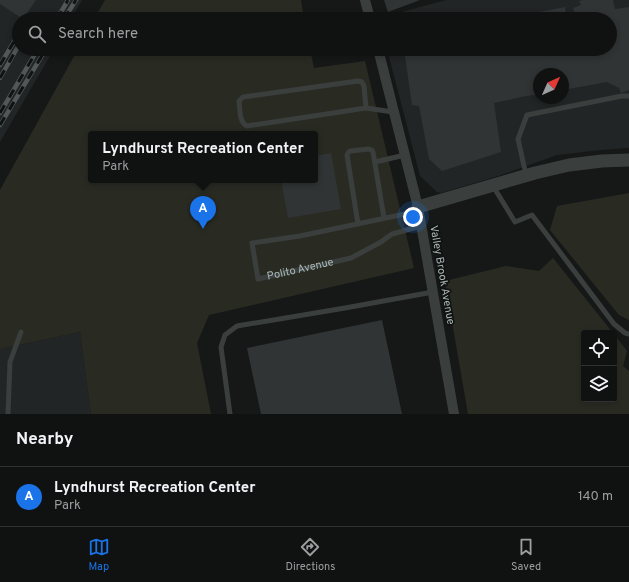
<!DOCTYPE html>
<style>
body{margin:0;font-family:Overpass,sans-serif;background:#191b1b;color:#f1f3f6}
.controls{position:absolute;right:12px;bottom:12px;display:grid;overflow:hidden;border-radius:4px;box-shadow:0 2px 6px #0003}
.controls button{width:36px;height:36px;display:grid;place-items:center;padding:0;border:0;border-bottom:1px solid #303232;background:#101212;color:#f1f3f6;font:20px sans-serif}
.compass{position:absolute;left:533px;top:68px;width:36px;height:36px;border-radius:50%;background:#101212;box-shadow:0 2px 6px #0003;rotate:45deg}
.you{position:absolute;left:413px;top:217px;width:14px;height:14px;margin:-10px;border:3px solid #fff;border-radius:50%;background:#1a73e8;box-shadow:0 0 0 6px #1a73e833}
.badge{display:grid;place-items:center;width:26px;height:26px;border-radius:50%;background:#1a73e8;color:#fff;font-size:13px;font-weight:700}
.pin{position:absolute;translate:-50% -33px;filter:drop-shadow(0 1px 2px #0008)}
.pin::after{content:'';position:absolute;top:21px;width:14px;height:12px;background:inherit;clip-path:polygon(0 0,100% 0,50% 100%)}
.popup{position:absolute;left:88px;top:131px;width:230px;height:52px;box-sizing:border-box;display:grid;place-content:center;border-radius:4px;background:#101212;filter:drop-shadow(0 1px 3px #0005);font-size:13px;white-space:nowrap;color:#9c9e9f}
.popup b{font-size:15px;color:#f1f3f6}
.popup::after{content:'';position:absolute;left:50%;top:100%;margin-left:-8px;border:8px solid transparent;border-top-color:#101212}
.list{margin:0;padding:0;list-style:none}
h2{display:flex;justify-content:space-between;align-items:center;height:52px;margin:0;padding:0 16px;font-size:17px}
h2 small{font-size:13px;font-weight:400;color:#9c9e9f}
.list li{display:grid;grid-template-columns:26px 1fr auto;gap:12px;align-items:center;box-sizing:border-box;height:60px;padding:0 16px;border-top:1px solid #303232}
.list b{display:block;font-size:15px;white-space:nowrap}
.list p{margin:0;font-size:13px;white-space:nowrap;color:#9c9e9f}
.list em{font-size:13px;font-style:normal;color:#9c9e9f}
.icon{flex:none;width:22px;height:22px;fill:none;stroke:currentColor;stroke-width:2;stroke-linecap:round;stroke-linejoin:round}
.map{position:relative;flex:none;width:629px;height:414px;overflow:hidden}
.search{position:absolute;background:#101212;box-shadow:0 2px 6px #0003;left:12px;right:12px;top:12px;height:44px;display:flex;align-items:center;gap:10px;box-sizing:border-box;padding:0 14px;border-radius:22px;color:#9c9e9f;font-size:15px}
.sheet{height:112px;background:#101212}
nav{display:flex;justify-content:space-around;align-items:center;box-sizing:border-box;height:56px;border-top:1px solid #303232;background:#101212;font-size:11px;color:#9c9e9f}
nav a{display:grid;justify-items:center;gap:2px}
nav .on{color:#1a73e8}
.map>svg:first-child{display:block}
.built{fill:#222525;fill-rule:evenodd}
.green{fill:#292b23;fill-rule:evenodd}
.building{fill:#313434}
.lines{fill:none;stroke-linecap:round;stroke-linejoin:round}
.service{stroke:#3a3f3e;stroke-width:5}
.minor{stroke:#3a3f3e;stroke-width:10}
.tertiary{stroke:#3a3f3e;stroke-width:13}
.rail-casing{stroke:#515857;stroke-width:4.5}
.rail{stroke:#111313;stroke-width:3;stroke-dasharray:9;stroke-linecap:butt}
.labels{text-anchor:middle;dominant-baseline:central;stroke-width:3.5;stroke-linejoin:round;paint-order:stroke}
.street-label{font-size:11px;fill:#a9b7b4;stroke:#111313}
</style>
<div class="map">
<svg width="629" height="414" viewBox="0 0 629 414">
<rect width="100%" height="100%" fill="#161818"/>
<g class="built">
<path d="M0 0H82L71 19H19V49H54L0 142Z"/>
<path d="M446 0H629V148L601 150 557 155 498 176 441 193 437 192 420 176 387 49H610V19H379L378 15 387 16ZM539 74H563V98H539Z"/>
<path d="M80 332 91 414H0V349Z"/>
</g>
<g class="green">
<path d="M105 0H301L304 19H94Z"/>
<path d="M78 49H310L314 68 365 61 414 268 209 315 197 343 211 414H91L80 332 0 349V190ZM91 134H315V180H91Z"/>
<path d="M629 193V320L619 315 550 230 557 206Z"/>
<path d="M553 258 613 333H584V399H614V334L627 351 623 366 629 371V414H468L445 281 506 266 539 271Z"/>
</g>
<g class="building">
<path d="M0 0H36L23 19 0 4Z"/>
<path d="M384 0H420L388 12Z"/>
<path d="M583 0H613L615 9 629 7V90L621 93 619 88 607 82 563 90V74H539V94L521 97 494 103 501 152 442 171 429 159 419 106 412 105 404 49H610V19H576L573 8 581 5 579 1Z"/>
<path d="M565 7 567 19H527L528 14Z"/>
<path d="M331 153 341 209 288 218 281 180H315V156Z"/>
<path d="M382 320 402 414H261L247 348Z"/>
</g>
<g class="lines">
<g class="service">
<path d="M366 108 364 86 362 82 358 81 243 97 239 101C240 109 239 122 247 126L366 108 393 112"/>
<path d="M375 162 405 155"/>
<path d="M526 175 518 139 527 115 622 96H629"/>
<path d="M493 186 515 222 532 215 614 324 625 333 629 334"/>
<path id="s1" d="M419 211 300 236 252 243 258 279 351 258 381 242 392 234 421 226"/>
<path d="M358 224 347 155 348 153 350 151 369 149 372 150 373 152 384 218"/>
<path d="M8 414 10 362 21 332"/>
<path d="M230 414 221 347 225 335 237 326 345 308 433 292"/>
</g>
<g class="minor">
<path d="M365 0 370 19"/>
<path d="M378 49 418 207 454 414"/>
</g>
<path class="tertiary" d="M418 207 535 173 569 165 602 161 629 160"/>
<defs>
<g id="rail">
<path d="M57 19 68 0"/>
<path d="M64 19 76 0"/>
<path d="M0 65 18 35"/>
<path d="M0 78 19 45"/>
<path d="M0 113 38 49"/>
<path d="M0 125 46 49"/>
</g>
</defs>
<use href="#rail" class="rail-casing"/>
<use href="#rail" class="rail"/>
</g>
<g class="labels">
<g class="street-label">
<text stroke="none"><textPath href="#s1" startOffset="250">Polito Avenue</textPath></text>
<text transform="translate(442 275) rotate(80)">Valley Brook Avenue</text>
</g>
</g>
</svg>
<div class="controls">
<button><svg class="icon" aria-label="locate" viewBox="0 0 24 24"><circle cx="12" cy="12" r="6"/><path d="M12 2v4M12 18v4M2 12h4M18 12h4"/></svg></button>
<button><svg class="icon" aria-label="layers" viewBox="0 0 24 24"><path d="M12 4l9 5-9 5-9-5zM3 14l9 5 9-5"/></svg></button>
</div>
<svg class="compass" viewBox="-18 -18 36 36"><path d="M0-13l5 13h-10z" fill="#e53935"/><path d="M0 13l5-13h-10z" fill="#9c9e9f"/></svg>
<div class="you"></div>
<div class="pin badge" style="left:203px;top:229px">A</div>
<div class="popup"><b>Lyndhurst Recreation Center</b>Park</div>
<div class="search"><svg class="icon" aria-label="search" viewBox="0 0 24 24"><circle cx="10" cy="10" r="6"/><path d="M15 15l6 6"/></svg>Search here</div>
</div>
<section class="sheet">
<h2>Nearby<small></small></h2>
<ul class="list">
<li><span class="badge">A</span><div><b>Lyndhurst Recreation Center</b><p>Park</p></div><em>140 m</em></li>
</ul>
</section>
<nav>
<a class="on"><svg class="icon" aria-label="map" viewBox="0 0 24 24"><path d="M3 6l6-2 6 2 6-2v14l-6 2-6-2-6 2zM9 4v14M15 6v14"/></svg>Map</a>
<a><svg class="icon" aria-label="directions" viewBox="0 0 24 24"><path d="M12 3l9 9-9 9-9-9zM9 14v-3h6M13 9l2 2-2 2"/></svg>Directions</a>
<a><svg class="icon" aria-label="saved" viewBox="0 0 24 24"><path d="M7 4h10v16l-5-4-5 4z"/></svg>Saved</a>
</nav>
